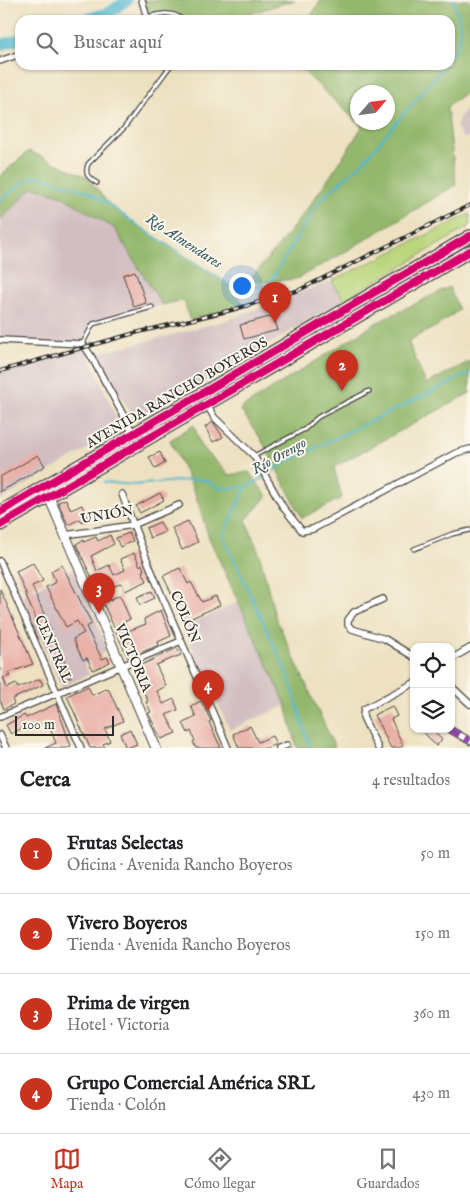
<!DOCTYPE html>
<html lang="es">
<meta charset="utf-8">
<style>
body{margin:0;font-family:"IM FELL English",serif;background:#f6f6f6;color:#202124}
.controls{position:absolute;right:15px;bottom:15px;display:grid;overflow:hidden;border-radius:10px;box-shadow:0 1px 4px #0004}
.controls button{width:45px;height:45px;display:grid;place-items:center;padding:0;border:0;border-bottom:1px solid #e0e0e0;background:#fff;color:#202124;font:25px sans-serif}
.compass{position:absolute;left:350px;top:85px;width:45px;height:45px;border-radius:50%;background:#fff;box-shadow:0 1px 4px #0004;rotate:62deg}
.scale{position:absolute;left:15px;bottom:12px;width:99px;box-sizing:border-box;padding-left:5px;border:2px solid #2b2b2b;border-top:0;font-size:14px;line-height:18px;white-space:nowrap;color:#2b2b2b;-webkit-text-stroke:4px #fbf7ec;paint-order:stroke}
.you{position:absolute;left:241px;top:285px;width:18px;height:18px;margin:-12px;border:4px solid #fff;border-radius:50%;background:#1a73e8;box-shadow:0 0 0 8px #1a73e833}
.badge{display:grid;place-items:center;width:32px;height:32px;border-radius:50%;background:#c8321e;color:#fff;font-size:16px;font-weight:700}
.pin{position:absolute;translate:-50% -41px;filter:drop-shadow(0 1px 2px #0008)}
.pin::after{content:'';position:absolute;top:26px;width:18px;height:15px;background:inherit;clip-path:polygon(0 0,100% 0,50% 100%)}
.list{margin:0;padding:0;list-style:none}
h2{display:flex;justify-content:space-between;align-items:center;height:65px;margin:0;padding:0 20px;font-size:21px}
h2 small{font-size:16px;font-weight:400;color:#757577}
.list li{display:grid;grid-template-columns:32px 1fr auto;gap:15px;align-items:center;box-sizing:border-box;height:80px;padding:0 20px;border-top:1px solid #e0e0e0}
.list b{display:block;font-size:19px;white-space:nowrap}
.list p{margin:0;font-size:16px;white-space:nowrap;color:#757577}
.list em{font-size:16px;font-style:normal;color:#757577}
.icon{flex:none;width:28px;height:28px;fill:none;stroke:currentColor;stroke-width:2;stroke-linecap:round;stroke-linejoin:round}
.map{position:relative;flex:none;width:470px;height:748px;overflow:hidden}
.search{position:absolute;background:#fff;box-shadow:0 1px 4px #0004;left:15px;right:15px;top:15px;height:55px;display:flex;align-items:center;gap:12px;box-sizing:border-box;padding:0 18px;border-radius:15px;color:#757577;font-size:19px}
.sheet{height:385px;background:#fff}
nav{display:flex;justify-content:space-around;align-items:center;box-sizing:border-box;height:70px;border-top:1px solid #e0e0e0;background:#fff;font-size:14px;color:#757577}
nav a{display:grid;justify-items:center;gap:2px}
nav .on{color:#c8321e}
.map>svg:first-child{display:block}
.industrial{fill:#d2bec1}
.green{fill:#bad67c;stroke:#728054}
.forest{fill:#93b76c;stroke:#5f714c}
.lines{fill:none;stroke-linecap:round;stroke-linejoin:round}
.stream{stroke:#4fb7ce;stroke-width:2}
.river{stroke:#4fb7ce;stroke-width:11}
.building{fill:#e9b0a7}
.lane-casing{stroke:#484642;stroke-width:5.5}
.street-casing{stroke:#484642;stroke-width:8}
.secondary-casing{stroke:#484642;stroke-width:11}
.highway-casing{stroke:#484642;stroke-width:14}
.lane{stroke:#fff;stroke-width:3}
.street{stroke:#fff;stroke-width:5.5}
.secondary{stroke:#fff;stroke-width:9}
.highway{stroke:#fff;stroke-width:11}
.rail-casing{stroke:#2b2b2b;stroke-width:4}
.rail{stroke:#fbf7ec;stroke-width:2;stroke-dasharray:5.5;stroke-linecap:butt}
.quiet{stroke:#8e44ad;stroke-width:6;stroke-dasharray:12 6;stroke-linecap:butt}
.cycleway-casing{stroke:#fbf7ec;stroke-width:11}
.cycleway{stroke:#d6006c;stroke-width:8}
.labels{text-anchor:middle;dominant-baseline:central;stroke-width:4;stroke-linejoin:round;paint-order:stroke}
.street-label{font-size:14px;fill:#2b2b2b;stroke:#fbf7ec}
.water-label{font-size:15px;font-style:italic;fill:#385c64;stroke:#fbf7ec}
</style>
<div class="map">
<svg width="470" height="748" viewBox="0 0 470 748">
<rect width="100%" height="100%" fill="#fbf7ec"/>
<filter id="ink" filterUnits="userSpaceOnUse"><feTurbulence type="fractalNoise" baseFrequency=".02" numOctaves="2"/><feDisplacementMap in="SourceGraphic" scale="10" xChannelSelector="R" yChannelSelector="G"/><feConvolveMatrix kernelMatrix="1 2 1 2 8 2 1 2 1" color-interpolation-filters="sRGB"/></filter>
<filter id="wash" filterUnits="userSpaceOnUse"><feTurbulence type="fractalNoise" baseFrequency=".0096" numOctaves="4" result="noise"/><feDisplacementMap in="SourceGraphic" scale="20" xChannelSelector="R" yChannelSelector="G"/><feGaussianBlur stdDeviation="1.12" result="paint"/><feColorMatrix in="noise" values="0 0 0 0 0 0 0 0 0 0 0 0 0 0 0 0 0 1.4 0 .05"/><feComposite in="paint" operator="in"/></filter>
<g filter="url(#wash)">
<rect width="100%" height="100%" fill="#ede1c1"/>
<g class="industrial">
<path d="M470 104V136L463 138 456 127 460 116Z"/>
<path d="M33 187 60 195 114 228 162 305 93 324 83 344 0 340V220Z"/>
<path d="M332 281 344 300 136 422 97 354 221 322Z"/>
<path d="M86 348 121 429 0 500V371Z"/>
<path d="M75 568 108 650 84 664 89 674 62 688 22 595Z"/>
<path d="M239 602 286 705 230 730 183 627Z"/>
</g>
<path class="green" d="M470 214V226L344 300 332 281Z"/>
<g class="forest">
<path d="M142 0H295L230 20H188L176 14 145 15Z"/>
<path d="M321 0H470V89L447 107 456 185 338 256 296 279 258 282 250 279C292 232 329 181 362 127L358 123 388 122V92H358L357 122 297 65H450V20H308Z"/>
<path d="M29 151 87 177 109 204 136 224 230 285 245 306 190 320 184 300 162 305 114 228 60 195 33 187 0 220V176Z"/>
<path d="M449 287 459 310 437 326 408 341 426 384 470 361V393L334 467 342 498 302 518 261 439 240 409 376 323Z"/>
<path d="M194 425 200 445 229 475 249 472 267 496 246 520 260 556 275 616 335 748H297L286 705 209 538 195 493 170 440Z"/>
</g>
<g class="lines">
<g class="stream">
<path d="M450 58C465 38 461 22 453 0"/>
<path d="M0 200 26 180 36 176 52 180 87 191 108 204 136 224 202 268 230 285 249 288 262 286 271 281 318 202 362 163 445 65"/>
<path d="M104 482 132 485 202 479 222 489 245 487"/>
<path d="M310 748 289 677 223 536 246 487 268 475 286 462 470 373"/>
</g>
<g class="river">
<path d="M83 20 110 12 127 0"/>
<path d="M0 45 20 39"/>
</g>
</g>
<g id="blocks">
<g class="building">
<path d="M135 271 146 303 134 307 123 275Z"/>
<path d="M273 316 278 330 244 339 240 325Z"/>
<path d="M213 422 223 437 213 442 205 427Z"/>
<path d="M160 452 165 463 155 469 149 457Z"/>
<path d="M38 455 45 466 0 492V477Z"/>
<path d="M160 493 164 500 140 513 136 506Z"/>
<path d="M66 499 71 510 82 505 88 520 82 522 80 519 68 525 58 502Z"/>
<path d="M188 521 198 542 182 550 172 528Z"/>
<path d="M160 522 165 532 150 538 146 528Z"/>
<path d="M129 533 133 541 120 547 116 538Z"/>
<path d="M110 535 114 544 91 556 97 571 109 565 114 575 125 570 120 559 134 553 140 566 142 564 144 570 142 571 147 581 125 591 122 583 99 593 76 544 83 540 84 542 96 537 98 541Z"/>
<path d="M33 563 43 581 32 586 71 677 62 680 26 596H27L16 571Z"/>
<path d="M62 565 92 624 86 627 102 659 107 657 110 662 93 670 87 658 83 660 73 639 84 633 77 621 66 627 46 587 56 582 51 571Z"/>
<path d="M180 568 188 584 191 582 202 602 216 596 220 605 185 621 163 576Z"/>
<path d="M0 589 33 664 8 673 10 676 3 678 7 688 16 684 18 688 40 679 43 685 12 699 14 704 4 709 0 700Z"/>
<path d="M152 591 155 598 140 605 137 597Z"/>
<path d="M120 595 130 619 124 622 128 631 146 624 144 619 161 610 171 636 160 641 158 642 159 645 128 658 103 603Z"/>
<path d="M177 648 181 655 156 665 166 686 157 691 163 704 174 699 178 710 166 715 176 733 161 739 148 713 151 712 146 702 148 701 133 669Z"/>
<path d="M88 686 92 695 108 688 123 721 105 729 110 741 103 744 105 748H90L67 696Z"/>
<path d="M201 701 211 721 209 722 221 748H196L193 742 195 741 191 731 188 733 183 723 196 717 191 706Z"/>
<path d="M56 704 71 746 66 748H45L56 743 47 721 34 727 32 723 11 734 6 725 24 715 26 718Z"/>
<path d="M392 706 397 716 391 719 403 746 398 748H391L374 715Z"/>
<path d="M250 726 258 742 272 736 276 744 266 748H239L233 734Z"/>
<path d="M130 729 137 744 126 748 120 734Z"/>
<path d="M421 729H432L442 740 436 746Z"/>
</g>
</g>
</g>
<g filter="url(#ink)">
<use href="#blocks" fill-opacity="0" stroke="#484642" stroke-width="1"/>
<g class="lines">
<defs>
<g id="lane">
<path d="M147 17C160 14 172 10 183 20"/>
<path d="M97 183C89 178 84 175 88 164L124 128 171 65"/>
<path d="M83 343 93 324 152 307"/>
<path d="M254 456 305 429 318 417 369 391"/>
<path d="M414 549 452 534 470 530"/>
</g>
<g id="street">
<path d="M142 0 147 18 144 20"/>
<path d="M0 61 20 54"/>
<path d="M0 340 83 344 91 356 133 433"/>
<path d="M207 405 214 417 254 456 283 507 302 531 313 529 456 453 470 449"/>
<path d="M122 494C153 581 192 664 228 748"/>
<path d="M65 535 133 525 179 505"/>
<path d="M0 561 81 748"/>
<path d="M383 599 354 612 348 620V625L352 629 385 639 414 657"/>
<path d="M451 659 470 648"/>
<path d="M451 686 470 704"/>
<path d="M0 717 181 641"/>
<path d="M449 729 470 741"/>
<path d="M0 735 6 748"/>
<path d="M279 748 287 745"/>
<path d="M378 748 363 717 364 709 414 683"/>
</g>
<path id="secondary" d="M49 497 156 748"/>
<g id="highway">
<path d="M0 512 470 236"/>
<path d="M0 525 470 251"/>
</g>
</defs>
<use href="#lane" class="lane-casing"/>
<use href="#street" class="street-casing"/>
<use href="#secondary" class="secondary-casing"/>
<use href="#highway" class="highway-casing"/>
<use href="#lane" class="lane"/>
<use href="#street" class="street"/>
<use href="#secondary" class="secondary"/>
<use href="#highway" class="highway"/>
<defs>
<path id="rail" d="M0 371 135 333 232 310 299 290 470 205"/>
</defs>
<use href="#rail" class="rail-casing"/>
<use href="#rail" class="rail"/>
<path class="quiet" d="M449 729 470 741"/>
<defs>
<g id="cycleway">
<path d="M0 512 470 236"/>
<path d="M0 525 470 251"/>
</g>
</defs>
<use href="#cycleway" class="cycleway-casing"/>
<use href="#cycleway" class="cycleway"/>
</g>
</g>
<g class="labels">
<g class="street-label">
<text transform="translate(177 393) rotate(-30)">AVENIDA RANCHO BOYEROS</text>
<text transform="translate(107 515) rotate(-10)">UNIÓN</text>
<text transform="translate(185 617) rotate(67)">COLÓN</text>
<text transform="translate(53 649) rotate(66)">CENTRAL</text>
<text transform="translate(133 658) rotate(67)">VICTORIA</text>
</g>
<g class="water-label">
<text transform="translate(184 241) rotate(33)">Río Almendares</text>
<text transform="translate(279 456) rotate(-29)">Río Orengo</text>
</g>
</g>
</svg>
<div class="controls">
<button><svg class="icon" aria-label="locate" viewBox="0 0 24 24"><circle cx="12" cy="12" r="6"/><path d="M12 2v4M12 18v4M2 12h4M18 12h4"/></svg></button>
<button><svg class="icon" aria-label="layers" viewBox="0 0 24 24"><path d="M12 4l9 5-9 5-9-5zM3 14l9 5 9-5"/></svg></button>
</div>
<svg class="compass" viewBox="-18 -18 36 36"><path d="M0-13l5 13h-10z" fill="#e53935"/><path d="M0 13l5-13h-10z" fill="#757577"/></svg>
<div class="scale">100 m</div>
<div class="you"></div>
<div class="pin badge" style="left:275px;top:323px">1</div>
<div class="pin badge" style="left:342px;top:391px">2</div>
<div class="pin badge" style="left:99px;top:614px">3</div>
<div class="pin badge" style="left:208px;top:711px">4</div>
<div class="search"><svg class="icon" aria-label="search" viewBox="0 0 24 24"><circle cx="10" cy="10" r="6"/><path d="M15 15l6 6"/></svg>Buscar aquí</div>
</div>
<section class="sheet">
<h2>Cerca<small>4 resultados</small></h2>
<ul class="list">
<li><span class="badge">1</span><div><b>Frutas Selectas</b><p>Oficina · Avenida Rancho Boyeros</p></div><em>50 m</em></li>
<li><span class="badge">2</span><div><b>Vivero Boyeros</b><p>Tienda · Avenida Rancho Boyeros</p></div><em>150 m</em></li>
<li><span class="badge">3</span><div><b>Prima de virgen</b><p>Hotel · Victoria</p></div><em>360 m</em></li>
<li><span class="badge">4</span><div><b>Grupo Comercial América SRL</b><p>Tienda · Colón</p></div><em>430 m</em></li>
</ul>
</section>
<nav>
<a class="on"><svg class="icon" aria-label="map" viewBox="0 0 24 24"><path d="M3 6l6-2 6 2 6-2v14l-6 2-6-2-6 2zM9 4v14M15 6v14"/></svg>Mapa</a>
<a><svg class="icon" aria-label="directions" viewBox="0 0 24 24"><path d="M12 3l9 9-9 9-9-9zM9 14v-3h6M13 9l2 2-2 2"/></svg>Cómo llegar</a>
<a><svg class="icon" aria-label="saved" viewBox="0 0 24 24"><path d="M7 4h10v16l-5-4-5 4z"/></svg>Guardados</a>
</nav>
